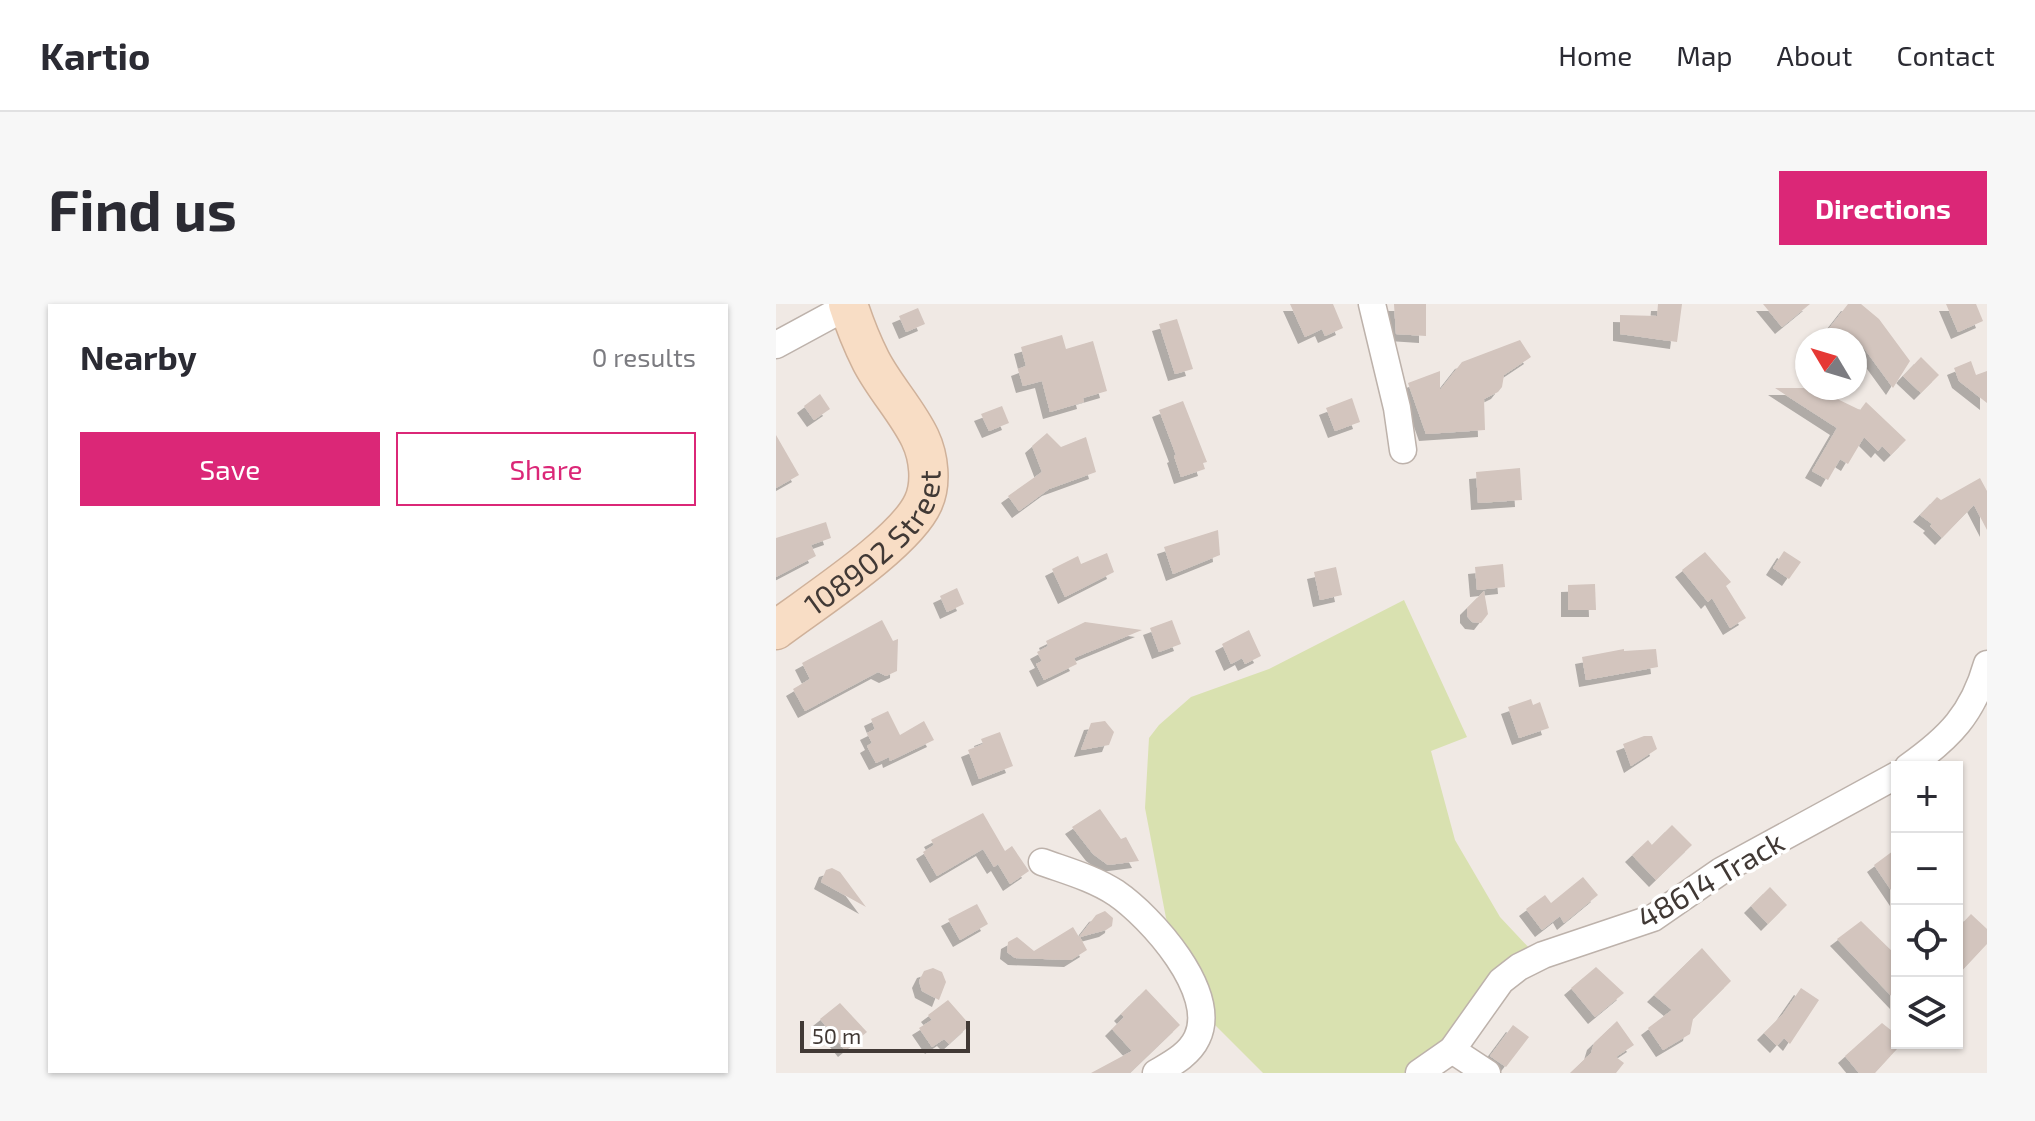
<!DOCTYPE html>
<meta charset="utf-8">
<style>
body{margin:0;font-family:"Exo 2",sans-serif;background:#f7f7f7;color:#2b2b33}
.controls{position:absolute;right:24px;bottom:24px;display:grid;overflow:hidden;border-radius:0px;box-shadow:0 2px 6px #0004}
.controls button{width:72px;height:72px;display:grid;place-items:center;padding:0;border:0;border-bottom:2px solid #e1e1e2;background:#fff;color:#2b2b33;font:40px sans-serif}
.compass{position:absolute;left:1019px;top:24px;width:72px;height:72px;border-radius:50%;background:#fff;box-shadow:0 2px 6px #0004;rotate:308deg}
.scale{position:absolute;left:24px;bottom:20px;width:170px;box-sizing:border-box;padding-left:8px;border:4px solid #413935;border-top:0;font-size:22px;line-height:28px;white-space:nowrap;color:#413935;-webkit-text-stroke:6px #fff;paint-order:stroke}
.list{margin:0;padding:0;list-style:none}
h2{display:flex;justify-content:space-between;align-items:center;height:104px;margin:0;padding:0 32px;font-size:34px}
h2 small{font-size:26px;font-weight:400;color:#7c7c81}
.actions{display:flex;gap:16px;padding:24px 32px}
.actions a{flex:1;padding:18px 0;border:2px solid #db2777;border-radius:0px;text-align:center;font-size:28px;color:#db2777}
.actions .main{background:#db2777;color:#fff}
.icon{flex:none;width:44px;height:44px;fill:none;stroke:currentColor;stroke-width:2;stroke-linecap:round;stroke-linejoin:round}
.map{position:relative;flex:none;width:1211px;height:769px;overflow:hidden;border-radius:0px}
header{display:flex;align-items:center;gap:48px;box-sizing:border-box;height:112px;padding:0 40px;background:#fff;border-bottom:2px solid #e1e1e2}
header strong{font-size:38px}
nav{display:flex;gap:44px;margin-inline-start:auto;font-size:28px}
.intro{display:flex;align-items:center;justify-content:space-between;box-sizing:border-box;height:192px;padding:0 48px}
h1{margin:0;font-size:56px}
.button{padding:20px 36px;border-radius:0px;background:#db2777;color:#fff;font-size:28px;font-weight:700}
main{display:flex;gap:48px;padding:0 48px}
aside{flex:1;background:#fff;border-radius:0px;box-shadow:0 2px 6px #0004}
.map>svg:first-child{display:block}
.green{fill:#d9e1b0}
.building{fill:#d3c5be;filter:url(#shadow)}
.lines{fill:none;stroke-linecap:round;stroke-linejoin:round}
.street-casing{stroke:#bdb2ab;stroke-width:29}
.secondary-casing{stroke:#cfb19a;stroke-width:41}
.street{stroke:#fff;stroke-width:26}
.secondary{stroke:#f8ddc5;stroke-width:38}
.labels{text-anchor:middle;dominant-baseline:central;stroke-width:7;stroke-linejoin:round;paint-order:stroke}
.street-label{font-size:30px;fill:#413935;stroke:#fff}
</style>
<header>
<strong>Kartio</strong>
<nav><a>Home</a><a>Map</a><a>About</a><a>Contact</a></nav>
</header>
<div class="intro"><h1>Find us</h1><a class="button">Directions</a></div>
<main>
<aside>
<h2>Nearby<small>0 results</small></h2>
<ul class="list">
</ul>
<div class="actions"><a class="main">Save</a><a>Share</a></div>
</aside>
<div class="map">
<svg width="1211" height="769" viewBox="0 0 1211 769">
<defs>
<filter id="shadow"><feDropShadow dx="-7" dy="7" stdDeviation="0" flood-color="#0004"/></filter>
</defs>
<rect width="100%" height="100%" fill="#f0e9e4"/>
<path class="green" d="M628 296 691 433 655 447 679 536 724 613 755 646 668 739 628 769H487L433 715 390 614 369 504 373 434 383 421 415 393 493 365Z"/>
<g class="building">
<path d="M514 0H557L567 24 549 32 546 25 529 33Z"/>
<path d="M618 0H650V32L620 30Z"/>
<path d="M882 0H906L901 38 844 30V11L881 12Z"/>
<path d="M987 0H1034L1006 23Z"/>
<path d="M1072 0H1085L1103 15 1134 57 1117 84 1082 36H1044Z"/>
<path d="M1170 0H1200L1207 17 1182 28Z"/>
<path d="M142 4 149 20 130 28 123 12Z"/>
<path d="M401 15 417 65 399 70 383 20Z"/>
<path d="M286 31 290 45 317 37 331 87 307 94 308 98 274 108 266 77 247 82 242 65 250 62 245 43Z"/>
<path d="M744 36 755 53 728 71 726 83 722 88 708 95 709 126 650 130 632 79 664 67V86L686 58Z"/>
<path d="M1145 53 1163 71 1145 89 1127 72Z"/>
<path d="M1195 57 1200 71 1211 67V99L1183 77 1178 64Z"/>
<path d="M999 84H1055L1051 90 1084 106 1090 98 1130 136 1115 151 1106 142 1102 147 1088 133 1072 160 1064 155 1052 176 1036 167 1061 124Z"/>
<path d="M44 90 54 105 38 116 28 102Z"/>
<path d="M576 94 584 118 559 127 550 104Z"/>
<path d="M407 97 431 158 427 159 429 165 405 173 398 152 400 151 383 106Z"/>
<path d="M226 102 233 119 213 127 205 110Z"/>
<path d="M271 129 285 143 310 133 320 168 273 185 243 207 232 192 266 168 256 142Z"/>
<path d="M0 131 23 171 0 184Z"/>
<path d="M744 164 746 196 702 199 700 168Z"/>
<path d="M1204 174 1211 187V226L1198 201 1166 234 1154 222 1156 220 1144 211 1161 193 1165 196Z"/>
<path d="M50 218 55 234 35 241 40 252 0 273V234Z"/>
<path d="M442 226 444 251 397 270 388 243Z"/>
<path d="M1008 247 1025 258 1013 275 997 264Z"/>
<path d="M929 248 955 278 950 282 970 314 954 324 936 294 932 298 906 266Z"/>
<path d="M331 249 338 268 289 293 276 265 302 252 305 260Z"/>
<path d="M727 260 729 283 701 286 699 263Z"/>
<path d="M560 263 566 291 544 296 538 268Z"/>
<path d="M819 280 820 306H792V281Z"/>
<path d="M181 284 188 300 171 308 164 292Z"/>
<path d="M708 287 712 310 705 319 696 318 691 312V304Z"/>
<path d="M106 316 117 337 122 335 121 367 110 372 102 368 29 407 17 385 34 375 26 359Z"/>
<path d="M396 316 405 340 383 348 374 324Z"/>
<path d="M309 318 366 326 298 354 301 360 268 376 260 360 266 357 261 348 272 342 270 337Z"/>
<path d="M473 326 485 352 469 360 466 354 455 360 446 340Z"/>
<path d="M848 345V347L880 345 882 363 810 376 806 353Z"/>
<path d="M755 395 757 401 764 398 773 424 743 434 732 403Z"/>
<path d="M112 407 124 431 148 417 158 436 114 457 113 453 100 459 91 442 96 439 91 429 99 425 95 415Z"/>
<path d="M329 417 338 428 333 441 305 446 315 419Z"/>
<path d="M224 428 237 462 203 475 192 446 207 440 205 435Z"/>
<path d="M868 432H876L881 445 855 462 847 440Z"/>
<path d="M324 505 345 535 350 533 363 557 332 561 317 550 296 523Z"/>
<path d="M207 509 229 547 236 542 253 567 234 580 222 560 218 563 207 545 161 572 147 548 158 541 155 536Z"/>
<path d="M896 521 916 541 880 576 856 551 872 536 876 541Z"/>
<path d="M1121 544V595L1098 561Z"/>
<path d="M56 564 64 568 90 603 45 578 50 566Z"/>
<path d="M807 573 822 591 788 619 784 612 766 626 750 605 769 591 775 599Z"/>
<path d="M994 583 1011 601 992 620 975 602Z"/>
<path d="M201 600 212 620 184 636 172 615Z"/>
<path d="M329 607 337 614 336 622 330 626 304 633 311 646 295 656 239 654 231 648 232 638 241 633 258 647 297 623 303 633 320 611Z"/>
<path d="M1195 610 1211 625V640L1181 672V625Z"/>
<path d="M1085 617 1121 652V698L1061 635Z"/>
<path d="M926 644 955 677 917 715 914 730 887 746 872 724 896 706 878 691Z"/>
<path d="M820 663 848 689 819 713 795 684Z"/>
<path d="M157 664 166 668 170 678 163 696 146 687 143 677 148 667Z"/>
<path d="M1025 684 1043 696 1014 740 1008 734 1001 742 988 729 1007 710Z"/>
<path d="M370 685 404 721 354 769H315L356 747 336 725 348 713 345 710Z"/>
<path d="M172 696 194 721 173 740 168 735 156 743 143 724 156 716 152 711Z"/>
<path d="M64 699 91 728 69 746 44 715Z"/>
<path d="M841 717 858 741 840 753 848 759 840 769H794L815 749 818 739Z"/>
<path d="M1106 719 1121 731V745L1099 769H1083L1069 752Z"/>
<path d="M737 721 753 733 730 763 714 752Z"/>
</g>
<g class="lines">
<defs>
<g id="street">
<path d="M596 0 621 104 627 146"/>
<path d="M0 41 72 2"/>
<path d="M1132 463C1173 434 1197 410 1211 360"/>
<path d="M266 558C291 567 317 574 340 589 375 613 443 688 421 734 413 751 395 760 380 769"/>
<path d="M676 746 711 769"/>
<path d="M643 769 676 746 725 677 743 663 767 651 877 614 945 567 1121 471"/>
</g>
<g id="secondary">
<path id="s1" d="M0 326C37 298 129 239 147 199 156 180 153 153 144 134 131 107 109 84 95 57 86 39 78 19 72 0"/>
</g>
</defs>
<use href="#street" class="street-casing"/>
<use href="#secondary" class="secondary-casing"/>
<use href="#street" class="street"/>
<use href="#secondary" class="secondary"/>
</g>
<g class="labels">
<g class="street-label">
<text stroke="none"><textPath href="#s1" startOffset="134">108902 Street</textPath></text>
<text transform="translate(934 575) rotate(-30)">48614 Track</text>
</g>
</g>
</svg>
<div class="controls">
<button>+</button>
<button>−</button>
<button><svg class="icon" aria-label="locate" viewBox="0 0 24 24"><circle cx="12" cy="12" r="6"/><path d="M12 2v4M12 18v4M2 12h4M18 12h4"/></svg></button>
<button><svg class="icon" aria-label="layers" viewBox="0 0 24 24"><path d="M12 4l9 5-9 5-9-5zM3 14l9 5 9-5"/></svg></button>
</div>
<svg class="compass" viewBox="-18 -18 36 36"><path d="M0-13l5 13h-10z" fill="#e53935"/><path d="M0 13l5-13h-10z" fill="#7c7c81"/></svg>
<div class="scale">50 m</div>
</div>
</main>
